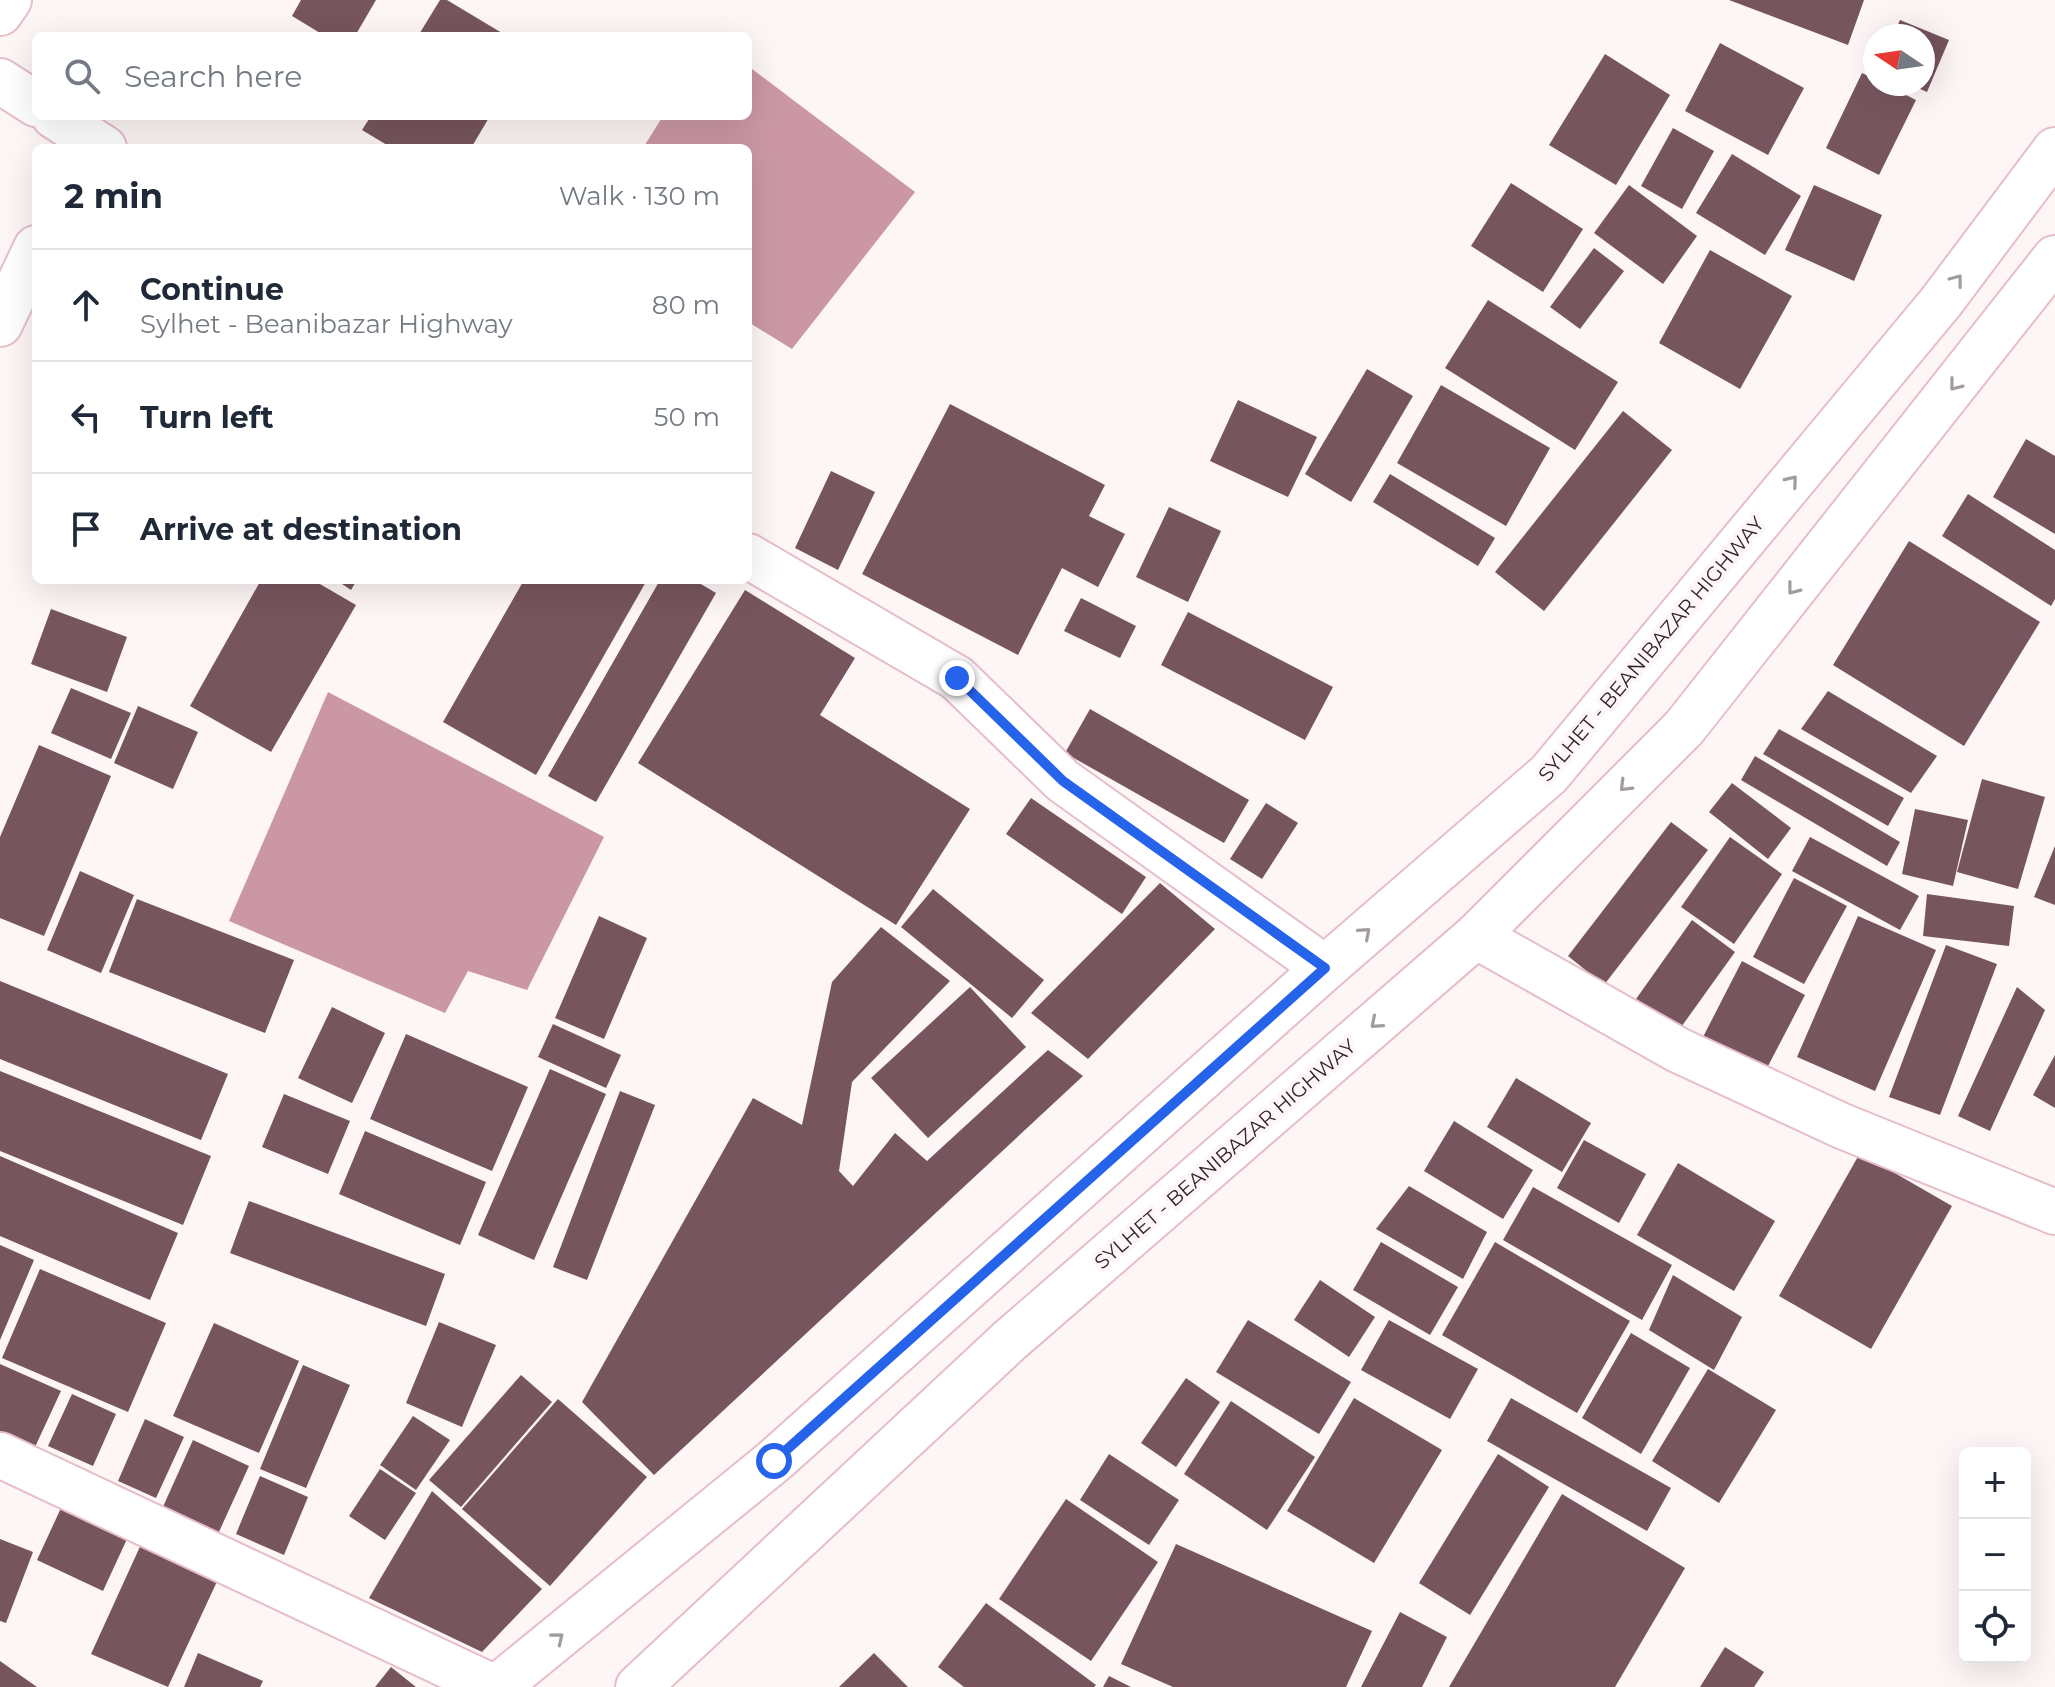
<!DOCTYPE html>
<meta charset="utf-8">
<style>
body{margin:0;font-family:Montserrat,sans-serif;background:#f2f2f3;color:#1f2937}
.controls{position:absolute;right:24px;bottom:24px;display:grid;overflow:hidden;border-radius:12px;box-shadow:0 8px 32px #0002}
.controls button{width:72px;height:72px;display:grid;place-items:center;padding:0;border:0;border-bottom:2px solid #e0e1e3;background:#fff;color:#1f2937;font:40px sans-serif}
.compass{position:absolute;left:1863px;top:24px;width:72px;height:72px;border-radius:50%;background:#fff;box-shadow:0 8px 32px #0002;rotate:283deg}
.stop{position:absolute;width:24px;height:24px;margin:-18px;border:6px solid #2563eb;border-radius:50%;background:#fff}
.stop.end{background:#2563eb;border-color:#fff;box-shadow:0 2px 8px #0008}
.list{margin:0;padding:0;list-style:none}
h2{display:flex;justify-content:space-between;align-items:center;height:104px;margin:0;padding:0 32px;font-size:34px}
h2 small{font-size:26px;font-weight:400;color:#747a83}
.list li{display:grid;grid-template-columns:52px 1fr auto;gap:24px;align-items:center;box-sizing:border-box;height:112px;padding:0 32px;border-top:2px solid #e0e1e3}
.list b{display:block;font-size:30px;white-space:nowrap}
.list p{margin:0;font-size:26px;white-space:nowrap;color:#747a83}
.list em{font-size:26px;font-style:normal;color:#747a83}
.icon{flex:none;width:44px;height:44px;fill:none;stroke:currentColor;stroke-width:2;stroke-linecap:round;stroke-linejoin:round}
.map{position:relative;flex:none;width:2055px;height:1687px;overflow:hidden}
.search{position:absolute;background:#fff;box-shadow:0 8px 32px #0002;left:32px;top:32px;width:720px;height:88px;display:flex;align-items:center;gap:20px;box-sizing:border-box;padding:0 28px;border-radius:12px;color:#747a83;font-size:30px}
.panel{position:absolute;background:#fff;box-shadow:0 8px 32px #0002;left:32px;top:144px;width:720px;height:440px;border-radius:12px}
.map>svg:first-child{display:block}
.water{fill:#cb97a5}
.building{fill:#77555e}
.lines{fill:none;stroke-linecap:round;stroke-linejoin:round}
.minor-casing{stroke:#e6bec8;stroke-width:48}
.primary-casing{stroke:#e6bec8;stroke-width:48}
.minor{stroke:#fff;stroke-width:44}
.primary{stroke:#fff;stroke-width:44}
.oneway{stroke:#a39c9e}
.route{stroke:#2563eb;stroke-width:10}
.labels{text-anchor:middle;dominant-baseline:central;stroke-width:8;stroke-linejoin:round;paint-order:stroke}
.street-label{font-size:20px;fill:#332428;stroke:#fdf5f6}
</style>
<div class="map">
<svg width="2055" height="1687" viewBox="0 0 2055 1687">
<rect width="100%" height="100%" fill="#fdf5f6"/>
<g class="water">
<path d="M748 66 915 192 792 349 748 322V148H643L663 116H748Z"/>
<path d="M328 692 604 837 527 990 468 971 445 1013 229 921Z"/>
</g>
<g class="building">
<path d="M301 0H376L355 36H325L292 16Z"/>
<path d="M440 0H447L507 36H418Z"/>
<path d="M1729 0H1864L1848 45Z"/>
<path d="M1900 20 1949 40 1927 92 1909 84H1923V36H1893Z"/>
<path d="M1720 43 1804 88 1768 155 1685 111Z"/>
<path d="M1605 54 1670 95 1616 185 1549 145Z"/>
<path d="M1862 73 1875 79V84H1884L1916 100 1879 175 1826 148Z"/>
<path d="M371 116H490L471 148H392L362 130Z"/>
<path d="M1673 128 1714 151 1682 209 1641 186Z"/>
<path d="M1732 154 1801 196 1765 255 1696 213Z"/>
<path d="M1511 183 1583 229 1543 292 1471 246Z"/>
<path d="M1629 185 1697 236 1663 284 1594 233Z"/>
<path d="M1814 185 1882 215 1854 281 1785 250Z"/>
<path d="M1594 248 1624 271 1580 329 1550 307Z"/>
<path d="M1710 250 1792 296 1740 389 1659 343Z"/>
<path d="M1488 300 1618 382 1575 450 1445 368Z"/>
<path d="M1367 369 1413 396 1351 502 1305 474Z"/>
<path d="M1441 385 1550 448 1506 526 1397 463Z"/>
<path d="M1238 400 1317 437 1288 497 1210 461Z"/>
<path d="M950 404 1105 485 1089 516 1125 534 1098 587 1062 568 1018 655 862 574Z"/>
<path d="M1623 411 1672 450 1544 611 1495 572Z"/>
<path d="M2026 439 2055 456V534L1993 497Z"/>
<path d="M831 471 875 492 838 570 795 548Z"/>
<path d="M1390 474 1495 538 1478 566 1373 502Z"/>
<path d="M1968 494 2055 550V599L2051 606 1942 536Z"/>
<path d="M1169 507 1221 531 1188 602 1136 577Z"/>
<path d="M1909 541 2040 622 1964 746 1833 665Z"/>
<path d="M261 580H313L356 605 271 752 190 706Z"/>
<path d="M336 580H357L351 590Z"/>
<path d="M524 580H647L536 775 443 722Z"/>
<path d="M660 580H694L716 593 596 802 548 776Z"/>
<path d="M745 590 855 658 820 715 970 809 896 925 638 763Z"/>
<path d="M1081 598 1136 626 1120 658 1064 631Z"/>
<path d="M51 609 127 637 107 692 31 664Z"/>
<path d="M1188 612 1333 687 1305 740 1161 665Z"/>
<path d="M71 688 131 713 111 759 51 733Z"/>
<path d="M1828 691 1937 756 1911 793 1801 729Z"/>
<path d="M138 706 198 732 173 789 114 763Z"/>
<path d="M1090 709 1249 800 1224 843 1065 753Z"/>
<path d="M1779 729 1904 798 1888 826 1763 754Z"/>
<path d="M39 745 111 776 44 936 0 918V837Z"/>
<path d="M1755 756 1900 842 1887 866 1741 780Z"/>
<path d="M1982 779 2045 797 2018 889 1957 872Z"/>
<path d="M1732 783 1791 828 1768 859 1709 812Z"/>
<path d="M1031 798 1146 877 1122 914 1006 834Z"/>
<path d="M1266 803 1298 823 1262 879 1230 859Z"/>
<path d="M1915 809 1968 820 1953 886 1902 874Z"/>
<path d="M1671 822 1708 850 1604 985 1568 956Z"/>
<path d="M1730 837 1782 874 1734 944 1681 907Z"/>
<path d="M1810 837 1919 896 1900 930 1792 871Z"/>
<path d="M2055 846V905L2034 897Z"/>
<path d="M80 871 134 895 101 973 47 950Z"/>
<path d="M1794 878 1847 906 1804 984 1753 957Z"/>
<path d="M1160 883 1215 929 1088 1059 1031 1013Z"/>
<path d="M933 889 1044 980 1012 1018 901 927Z"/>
<path d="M1927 894 2014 906 2009 946 1923 936Z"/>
<path d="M137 899 294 960 265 1033 109 972Z"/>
<path d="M599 916 647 938 604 1039 555 1018Z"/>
<path d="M1858 916 1936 950 1875 1091 1797 1057Z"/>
<path d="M1692 920 1735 952 1679 1030 1636 999Z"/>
<path d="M881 927 950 981 852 1082 839 1171 853 1186 895 1133 927 1161 1048 1050 1083 1076 654 1475 582 1402 753 1098 802 1125 832 982Z"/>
<path d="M1946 945 1997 964 1940 1115 1889 1097Z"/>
<path d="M1742 961 1805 995 1766 1070 1703 1037Z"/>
<path d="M0 981 228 1074 201 1140 0 1059Z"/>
<path d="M970 987 1026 1047 928 1138 871 1078Z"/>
<path d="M2017 987 2045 1010 1990 1131 1958 1116Z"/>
<path d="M332 1007 385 1033 352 1103 298 1078Z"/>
<path d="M553 1024 621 1055 606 1088 538 1057Z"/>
<path d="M406 1034 528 1087 492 1171 370 1119Z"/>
<path d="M2055 1055V1108L2033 1095Z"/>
<path d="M550 1069 606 1094 534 1260 478 1235Z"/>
<path d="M0 1071 211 1156 183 1225 0 1151Z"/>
<path d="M1516 1078 1591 1123 1562 1172 1487 1127Z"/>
<path d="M620 1091 655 1105 587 1280 553 1267Z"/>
<path d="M284 1094 350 1121 328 1174 262 1147Z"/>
<path d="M1454 1121 1533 1170 1503 1219 1424 1171Z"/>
<path d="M365 1131 486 1182 460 1245 339 1194Z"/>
<path d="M1584 1140 1646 1174 1619 1223 1557 1188Z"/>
<path d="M1860 1153 1952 1206 1871 1349 1779 1296Z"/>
<path d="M0 1156 178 1233 150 1300 0 1236Z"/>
<path d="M1678 1163 1775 1221 1734 1291 1637 1235Z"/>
<path d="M1409 1186 1487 1232 1463 1279 1376 1229Z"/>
<path d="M1533 1187 1672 1265 1642 1320 1503 1240Z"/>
<path d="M249 1201 445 1274 426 1326 230 1253Z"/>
<path d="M1381 1242 1458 1287 1430 1335 1353 1290Z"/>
<path d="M1495 1242 1630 1321 1577 1413 1442 1335Z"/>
<path d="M0 1245 34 1260 0 1340Z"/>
<path d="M40 1269 166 1323 128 1412 2 1358Z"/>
<path d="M1673 1275 1742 1317 1714 1370 1649 1330Z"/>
<path d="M1320 1280 1375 1317 1349 1357 1294 1320Z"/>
<path d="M1248 1320 1351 1382 1319 1434 1216 1372Z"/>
<path d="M1389 1320 1478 1369 1450 1419 1361 1370Z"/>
<path d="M439 1322 496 1345 462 1427 406 1403Z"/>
<path d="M214 1323 299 1361 259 1453 173 1416Z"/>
<path d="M1631 1333 1690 1368 1641 1454 1582 1418Z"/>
<path d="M0 1364 61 1391 35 1447 0 1432Z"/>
<path d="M303 1365 350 1385 306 1488 260 1469Z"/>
<path d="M1708 1369 1776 1410 1719 1503 1652 1461Z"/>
<path d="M521 1375 552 1402 461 1507 429 1480Z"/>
<path d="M1186 1378 1220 1402 1176 1467 1141 1443Z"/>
<path d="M72 1394 116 1414 93 1466 48 1446Z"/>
<path d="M1354 1398 1442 1450 1374 1563 1287 1511Z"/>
<path d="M1511 1398 1671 1488 1647 1531 1487 1441Z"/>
<path d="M558 1399 647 1477 550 1586 462 1509Z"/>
<path d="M1231 1401 1315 1457 1267 1530 1184 1474Z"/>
<path d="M413 1416 450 1440 416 1490 380 1465Z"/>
<path d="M145 1419 184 1437 156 1498 118 1481Z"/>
<path d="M193 1440 249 1466 218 1534 162 1509Z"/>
<path d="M1109 1454 1179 1500 1149 1545 1080 1500Z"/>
<path d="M1498 1454 1549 1487 1470 1615 1419 1583Z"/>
<path d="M380 1469 416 1493 385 1540 349 1516Z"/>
<path d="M260 1476 308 1497 284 1555 236 1534Z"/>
<path d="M432 1491 542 1589 482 1652 369 1598Z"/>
<path d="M1562 1494 1685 1568 1615 1687H1449Z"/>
<path d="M67 1495 133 1526 103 1591 37 1560Z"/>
<path d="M1066 1499 1158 1562 1091 1661 999 1599Z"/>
<path d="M0 1539 33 1552 6 1623 0 1621Z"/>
<path d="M143 1540 220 1575 168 1687 91 1654Z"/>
<path d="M1176 1544 1372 1631 1346 1687H1173L1121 1664Z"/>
<path d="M986 1603 1096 1685 1094 1687H964L938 1667Z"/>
<path d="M1400 1612 1447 1637 1422 1687H1361Z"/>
<path d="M1725 1647 1764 1672 1754 1687H1700Z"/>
<path d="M198 1653 263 1681 260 1687H184Z"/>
<path d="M874 1653 908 1687H839Z"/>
<path d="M0 1661 37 1687H0Z"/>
<path d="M391 1667 416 1687H375Z"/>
<path d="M1109 1676 1131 1687H1103Z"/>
</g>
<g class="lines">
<defs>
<g id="minor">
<path d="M0 13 9 0"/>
<path d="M0 81 36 104"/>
<path d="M54 116 104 148"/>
<path d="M0 324 36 248"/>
<path d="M748 556 957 678 1063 781 1325 968"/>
<path d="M1476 936 1678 1050 1842 1126 2055 1212"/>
<path d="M0 1455 493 1687"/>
</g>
<g id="primary">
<path d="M497 1687 774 1461 1325 968 1549 774 1941 302 2055 150"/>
<path d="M638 1687 1009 1341 1476 936 1684 728 2055 258"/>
</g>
</defs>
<use href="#minor" class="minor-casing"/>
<use href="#primary" class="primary-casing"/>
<use href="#minor" class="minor"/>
<use href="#primary" class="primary"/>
</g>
<defs><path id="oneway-chevron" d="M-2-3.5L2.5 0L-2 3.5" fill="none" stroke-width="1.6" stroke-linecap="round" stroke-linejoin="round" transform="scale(2)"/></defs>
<g class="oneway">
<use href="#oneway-chevron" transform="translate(1957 280) rotate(-53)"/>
<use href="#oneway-chevron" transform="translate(1955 385) rotate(128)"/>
<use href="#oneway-chevron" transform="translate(1792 481) rotate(-50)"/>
<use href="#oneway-chevron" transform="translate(1793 589) rotate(128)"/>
<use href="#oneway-chevron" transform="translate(1625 786) rotate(135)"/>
<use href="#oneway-chevron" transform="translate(1365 933) rotate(-41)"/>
<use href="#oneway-chevron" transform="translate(1376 1023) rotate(139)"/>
<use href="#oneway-chevron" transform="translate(558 1638) rotate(-39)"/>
</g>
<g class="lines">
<path class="route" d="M774 1461 1325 968 1063 781 957 678"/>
</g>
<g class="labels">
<g class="street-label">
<text transform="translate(1651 649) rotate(-50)">SYLHET - BEANIBAZAR HIGHWAY</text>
<text transform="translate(1225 1154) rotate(-41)">SYLHET - BEANIBAZAR HIGHWAY</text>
</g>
</g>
</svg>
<div class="controls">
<button>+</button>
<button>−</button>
<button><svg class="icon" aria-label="locate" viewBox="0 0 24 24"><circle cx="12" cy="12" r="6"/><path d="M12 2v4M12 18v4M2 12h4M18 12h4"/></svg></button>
</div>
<svg class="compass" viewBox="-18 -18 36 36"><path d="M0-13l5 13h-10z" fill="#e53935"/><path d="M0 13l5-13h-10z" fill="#747a83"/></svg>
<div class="stop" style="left:774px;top:1461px"></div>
<div class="stop end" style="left:957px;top:678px"></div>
<div class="search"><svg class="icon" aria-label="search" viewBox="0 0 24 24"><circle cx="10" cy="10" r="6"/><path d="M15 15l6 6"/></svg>Search here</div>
<section class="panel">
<h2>2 min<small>Walk · 130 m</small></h2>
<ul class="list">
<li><svg class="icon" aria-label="ahead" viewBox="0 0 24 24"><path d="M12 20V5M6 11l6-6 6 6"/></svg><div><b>Continue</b><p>Sylhet - Beanibazar Highway</p></div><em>80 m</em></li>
<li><svg class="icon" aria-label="left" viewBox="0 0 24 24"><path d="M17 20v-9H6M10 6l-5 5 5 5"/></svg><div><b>Turn left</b></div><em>50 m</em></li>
<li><svg class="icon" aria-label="arrive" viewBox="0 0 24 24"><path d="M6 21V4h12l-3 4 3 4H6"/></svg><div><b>Arrive at destination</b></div></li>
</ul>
</section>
</div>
